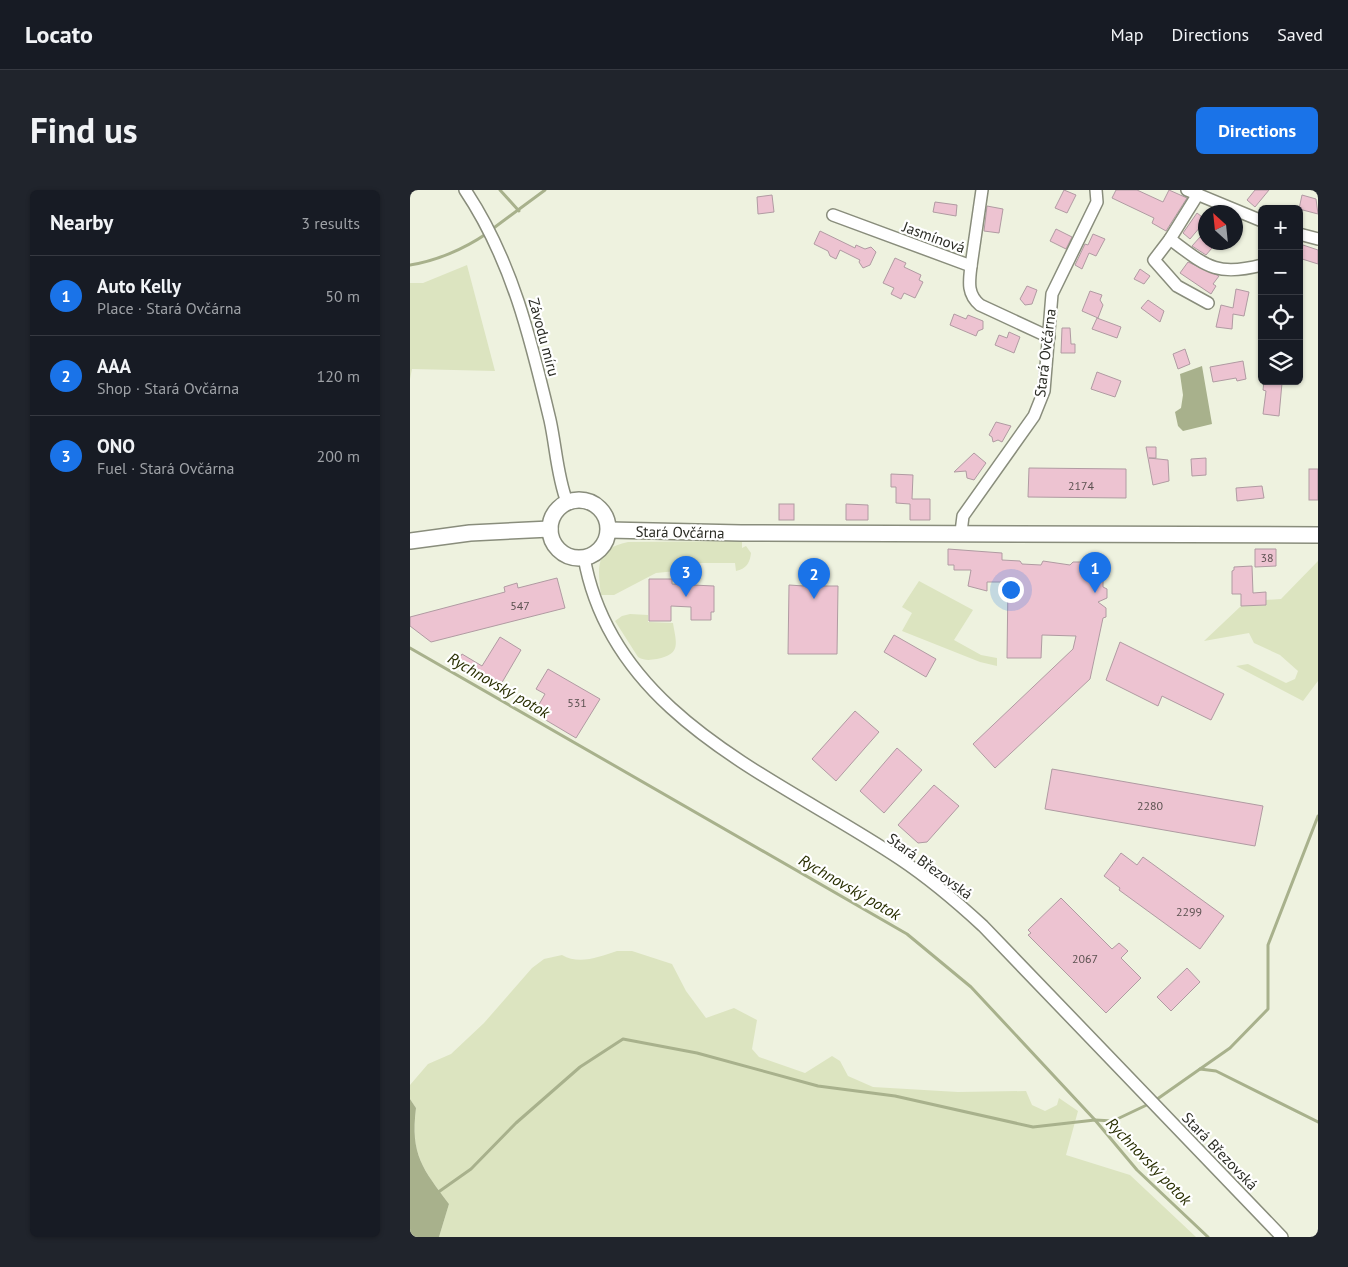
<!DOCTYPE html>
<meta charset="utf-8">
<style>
body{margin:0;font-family:"PT Sans",sans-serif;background:#20242c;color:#f1f3f6}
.controls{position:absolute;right:15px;top:15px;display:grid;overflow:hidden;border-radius:8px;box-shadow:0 1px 4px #0004}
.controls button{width:45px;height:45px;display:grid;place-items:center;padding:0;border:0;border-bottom:1px solid #363941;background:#171b24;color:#f1f3f6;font:25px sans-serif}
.compass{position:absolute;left:788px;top:15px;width:45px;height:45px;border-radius:50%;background:#171b24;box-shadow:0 1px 4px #0004;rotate:333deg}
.you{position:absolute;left:600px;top:399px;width:18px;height:18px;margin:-12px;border:4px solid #fff;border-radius:50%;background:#1a73e8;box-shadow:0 0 0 8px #1a73e833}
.badge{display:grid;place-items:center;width:32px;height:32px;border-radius:50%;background:#1a73e8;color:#fff;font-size:16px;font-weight:700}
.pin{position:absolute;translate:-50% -41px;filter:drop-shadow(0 1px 2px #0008)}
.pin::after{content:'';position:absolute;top:26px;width:18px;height:15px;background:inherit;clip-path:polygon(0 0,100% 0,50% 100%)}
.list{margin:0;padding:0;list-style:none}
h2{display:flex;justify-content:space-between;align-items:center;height:65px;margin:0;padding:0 20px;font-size:21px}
h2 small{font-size:16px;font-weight:400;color:#9ea1a6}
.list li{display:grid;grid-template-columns:32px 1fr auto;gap:15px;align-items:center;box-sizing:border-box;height:80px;padding:0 20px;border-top:1px solid #363941}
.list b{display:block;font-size:19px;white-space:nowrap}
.list p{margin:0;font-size:16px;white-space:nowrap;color:#9ea1a6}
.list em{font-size:16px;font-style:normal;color:#9ea1a6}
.icon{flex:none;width:28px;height:28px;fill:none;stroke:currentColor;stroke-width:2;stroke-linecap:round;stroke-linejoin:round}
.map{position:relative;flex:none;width:908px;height:1047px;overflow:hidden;border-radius:8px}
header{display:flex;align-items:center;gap:30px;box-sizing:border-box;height:70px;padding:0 25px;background:#171b24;border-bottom:1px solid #363941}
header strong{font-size:24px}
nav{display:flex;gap:28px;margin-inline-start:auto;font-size:18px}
.intro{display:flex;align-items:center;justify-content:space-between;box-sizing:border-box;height:120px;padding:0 30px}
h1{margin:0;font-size:35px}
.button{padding:12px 22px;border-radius:8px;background:#1a73e8;color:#fff;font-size:18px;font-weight:700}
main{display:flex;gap:30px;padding:0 30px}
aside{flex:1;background:#171b24;border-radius:8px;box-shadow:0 1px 4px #0004}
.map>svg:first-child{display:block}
.green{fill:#dce4c0}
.water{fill:#a8b18c}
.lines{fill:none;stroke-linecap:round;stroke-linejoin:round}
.stream{stroke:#a8b18c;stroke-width:3}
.building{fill:#edc3d1;stroke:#b09ba2}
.street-casing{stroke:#898d7c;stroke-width:14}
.secondary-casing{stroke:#898d7c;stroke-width:18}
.street{stroke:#fff;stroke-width:11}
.secondary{stroke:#fff;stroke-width:15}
.labels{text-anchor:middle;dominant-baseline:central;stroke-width:4.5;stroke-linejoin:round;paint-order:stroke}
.number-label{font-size:12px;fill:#5c5251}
.street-label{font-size:15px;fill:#2c2d26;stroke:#fff}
.water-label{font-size:16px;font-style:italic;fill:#282e01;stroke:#fff}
</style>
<header>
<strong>Locato</strong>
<nav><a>Map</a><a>Directions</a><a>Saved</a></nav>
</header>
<div class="intro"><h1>Find us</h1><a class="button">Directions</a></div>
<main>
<aside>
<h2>Nearby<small>3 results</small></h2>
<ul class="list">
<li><span class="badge">1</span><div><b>Auto Kelly</b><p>Place · Stará Ovčárna</p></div><em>50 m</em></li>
<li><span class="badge">2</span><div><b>AAA</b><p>Shop · Stará Ovčárna</p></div><em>120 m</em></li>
<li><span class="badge">3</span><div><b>ONO</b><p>Fuel · Stará Ovčárna</p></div><em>200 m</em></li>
</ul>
</aside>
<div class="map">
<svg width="908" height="1047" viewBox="0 0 908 1047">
<rect width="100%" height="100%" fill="#eef2df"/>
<g class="green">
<path d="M57 75 85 181 2 179 0 189V93H13Z"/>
<path d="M332 351V358L336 356 341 363C340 373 336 379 326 381L325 373H274L266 381 246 383 204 405H191C188 377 184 359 218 352Z"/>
<path d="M908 371V491L893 511 826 476 838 474 876 493 885 489 888 481 870 465 844 453 839 443 794 451 831 416 856 415V410L871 409Z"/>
<path d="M509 391 563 420 544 450 571 465 587 468V476L570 472 492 441 502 423 492 417Z"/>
<path d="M220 424 238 425V432L263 433C266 453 272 464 247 469 240 470 235 471 228 467L205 431 212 426Z"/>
<path d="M207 761H222L262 774 276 801 296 828 324 818 347 830 342 859 349 867 395 883 422 866 430 871 438 886 463 897 548 902 616 901 622 915 635 921 647 915 649 908 668 921 656 965 720 985 786 1047H29L39 1014C13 979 0 965 6 918L0 909V895L18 874 41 864 74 833 122 778 134 769 152 765C169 775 189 767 207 761Z"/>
</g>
<g class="water">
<path d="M792 176 802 234 773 241 768 236 765 222 771 218 773 205 770 184Z"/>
<path d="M0 909 6 918C0 965 13 979 39 1014L29 1047H0Z"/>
</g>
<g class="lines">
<g class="stream">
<path d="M90 0 109 21"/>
<path d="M81 40 135 0"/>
<path d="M0 75C26 71 54 59 76 44"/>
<path d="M0 458 497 744 561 797 685 930 727 980 798 1047"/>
<path d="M790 879 820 858 858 819V755L908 626"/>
<path d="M27 1003 61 979 106 933 170 877 213 849 287 863 408 896 485 906 623 937 685 930 703 931 743 912 790 879 806 881 908 932"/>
</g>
</g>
<g class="building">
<path d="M654 0 666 5 657 23 645 18Z"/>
<path d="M706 0H727L753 12 759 0 777 8 756 41 742 33 744 28 702 8Z"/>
<path d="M845 0H859L845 17 837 10Z"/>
<path d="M362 5 364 22 348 24 347 7Z"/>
<path d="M892 5 906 9 908 24 889 19Z"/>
<path d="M525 12 547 15 546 26 523 22Z"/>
<path d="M577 16 593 19 589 43 574 41Z"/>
<path d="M787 23 796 30 780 49 773 43Z"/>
<path d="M646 39 662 47 656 59 640 51Z"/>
<path d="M410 41 445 58 446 55 455 59 461 57 466 62 460 75 453 78 449 72 450 70 430 60 426 69 420 66 418 61 404 54Z"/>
<path d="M683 44 695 49 686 66 679 63 672 79 665 75 675 54 678 55Z"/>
<path d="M790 47 802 58 796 65 782 56Z"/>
<path d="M893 55 908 60V74L889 68Z"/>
<path d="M485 68 496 73 494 77 511 85 509 90 513 92 505 108 494 103 491 109 481 104 484 98 473 93Z"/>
<path d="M778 72 809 86 803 94 806 96 801 104 770 83Z"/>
<path d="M730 79 740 86 734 94 724 89Z"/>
<path d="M617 96 627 100 622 114 615 115 610 109Z"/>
<path d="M826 99 839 102 834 126 823 124 822 139 806 137 811 115 823 118Z"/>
<path d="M680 101 692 105 690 110 693 115 688 128 672 121Z"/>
<path d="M738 110 754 121 750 132 731 118Z"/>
<path d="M544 124 556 129 558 125 573 131V139L568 141 566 146 540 135Z"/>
<path d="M687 128 711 137 707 148 682 139Z"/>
<path d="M652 138H660L661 154H665V163H651Z"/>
<path d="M599 142 610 147 604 163 585 155 589 145 597 148Z"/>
<path d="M775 159 780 174 768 179 763 164Z"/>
<path d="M833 171 836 189 827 191 826 188 803 192 800 177Z"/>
<path d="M687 182 711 191 705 207 681 199Z"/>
<path d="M854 191 872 193 869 226 853 224 856 201 853 200Z"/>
<path d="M586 232 601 236 592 252 588 250 583 252 582 247 579 245Z"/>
<path d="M736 257H746V268H739L758 270 759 291 743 295Z"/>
<path d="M564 263 576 273 564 290 557 288 556 281 544 282Z"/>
<path d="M796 268V285L782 286 781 269Z"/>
<path d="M619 278 716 279V308L618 307Z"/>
<rect x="899" y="279" width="9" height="31"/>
<path d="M481 284 503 285 502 309H520V330H500V314L486 313V297H481Z"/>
<path d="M852 296 854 308 827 311 826 298Z"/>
<rect x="369" y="314" width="15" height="16"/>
<path d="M436 314 458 315V330H436Z"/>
<path d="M538 359 592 363V370L610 371 612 374 631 375 633 371 660 375 663 372H692L693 376V397L697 399V408L688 412 696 418V427L693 428 680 489 585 578 563 554 663 459 666 446 632 445 631 468H597L598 392H577V401L558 396 561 380H544V375H538Z"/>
<path d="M845 359H866V376L845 377Z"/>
<path d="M842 376 843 403 856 402V415L831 416V404H822V381L824 380V377Z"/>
<path d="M403 386 412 396H428L427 464H378L379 395 394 396Z"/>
<path d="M147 388 155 418 21 452 0 436V427L95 402 94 397 107 393 108 398Z"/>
<path d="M239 389H262V394L304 396V422H301V430H281V417L261 416V431H239Z"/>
<path d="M484 445 526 469 516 487 474 462Z"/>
<path d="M90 447 111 460 87 501 45 475 52 464 72 476Z"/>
<path d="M710 452 814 504 801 530 752 506 748 516 696 490Z"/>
<path d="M138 479 190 509 166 548 124 523 135 504 126 499Z"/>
<path d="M445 521 469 542 426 591 402 569Z"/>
<path d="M487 558 512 580 474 623 450 601Z"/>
<path d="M642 579 853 616 845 656 635 619Z"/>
<path d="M524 595 549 616 517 652 508 653 488 635Z"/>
<path d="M711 663 727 675 733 667 814 726 790 759 709 700 710 698 694 686Z"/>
<path d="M651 708 702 759 709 753 718 761 711 768 731 788 696 823 618 745 621 743 618 740Z"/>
<path d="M777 778 790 792 761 821 747 807Z"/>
</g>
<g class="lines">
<defs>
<g id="street">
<path d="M55 0C102 70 121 150 140 230 146 257 147 286 157 312"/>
<path d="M777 0 852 31"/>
<path d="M788 4 760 49C796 76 806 87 852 75"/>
<path d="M423 25 561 76C559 92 557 104 570 115L639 147"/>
<path d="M889 44 908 49"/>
<path d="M760 49 744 70 767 96 798 113"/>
<path d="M561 76 572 0"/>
<path d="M551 342 553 326 624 226 634 201 642 104 687 12 686 0"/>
<path d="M174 367C202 528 370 588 490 669 520 689 547 712 573 736L872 1047"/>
</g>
<g id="secondary">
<circle cx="169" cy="339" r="29"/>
<path d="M199 340 331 343 908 345"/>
<path d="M0 351 60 343 140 339"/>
</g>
</defs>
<use href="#street" class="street-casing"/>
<use href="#secondary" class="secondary-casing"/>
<use href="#street" class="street"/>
<use href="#secondary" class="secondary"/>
</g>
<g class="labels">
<g class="number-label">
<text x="671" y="295">2174</text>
<text x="857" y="367">38</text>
<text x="110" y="415">547</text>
<text x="167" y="512">531</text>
<text x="740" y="615">2280</text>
<text x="779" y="721">2299</text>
<text x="675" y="768">2067</text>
</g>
<g class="street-label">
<text transform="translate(524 47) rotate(20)">Jasmínová</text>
<text transform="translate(134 147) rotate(75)">Závodu míru</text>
<text transform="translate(635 163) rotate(-83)">Stará Ovčárna</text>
<text transform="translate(270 342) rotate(1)">Stará Ovčárna</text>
<text transform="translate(520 676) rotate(36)">Stará Březovská</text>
<text transform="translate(810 961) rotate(46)">Stará Březovská</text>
</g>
<g class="water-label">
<text transform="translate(89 495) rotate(30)">Rychnovský potok</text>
<text transform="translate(440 697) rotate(30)">Rychnovský potok</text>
<text transform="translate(739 971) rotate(46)">Rychnovský potok</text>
</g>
</g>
</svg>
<div class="controls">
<button>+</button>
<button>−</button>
<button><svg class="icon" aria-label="locate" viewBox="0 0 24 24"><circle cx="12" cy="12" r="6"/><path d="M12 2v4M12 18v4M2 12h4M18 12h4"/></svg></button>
<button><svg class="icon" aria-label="layers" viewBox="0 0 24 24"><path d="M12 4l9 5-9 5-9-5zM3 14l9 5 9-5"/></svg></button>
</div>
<svg class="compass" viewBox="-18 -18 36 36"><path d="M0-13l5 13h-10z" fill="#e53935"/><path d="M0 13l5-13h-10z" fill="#9ea1a6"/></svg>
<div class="you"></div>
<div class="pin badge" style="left:685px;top:403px">1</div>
<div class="pin badge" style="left:404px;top:409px">2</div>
<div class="pin badge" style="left:276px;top:407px">3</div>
</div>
</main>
